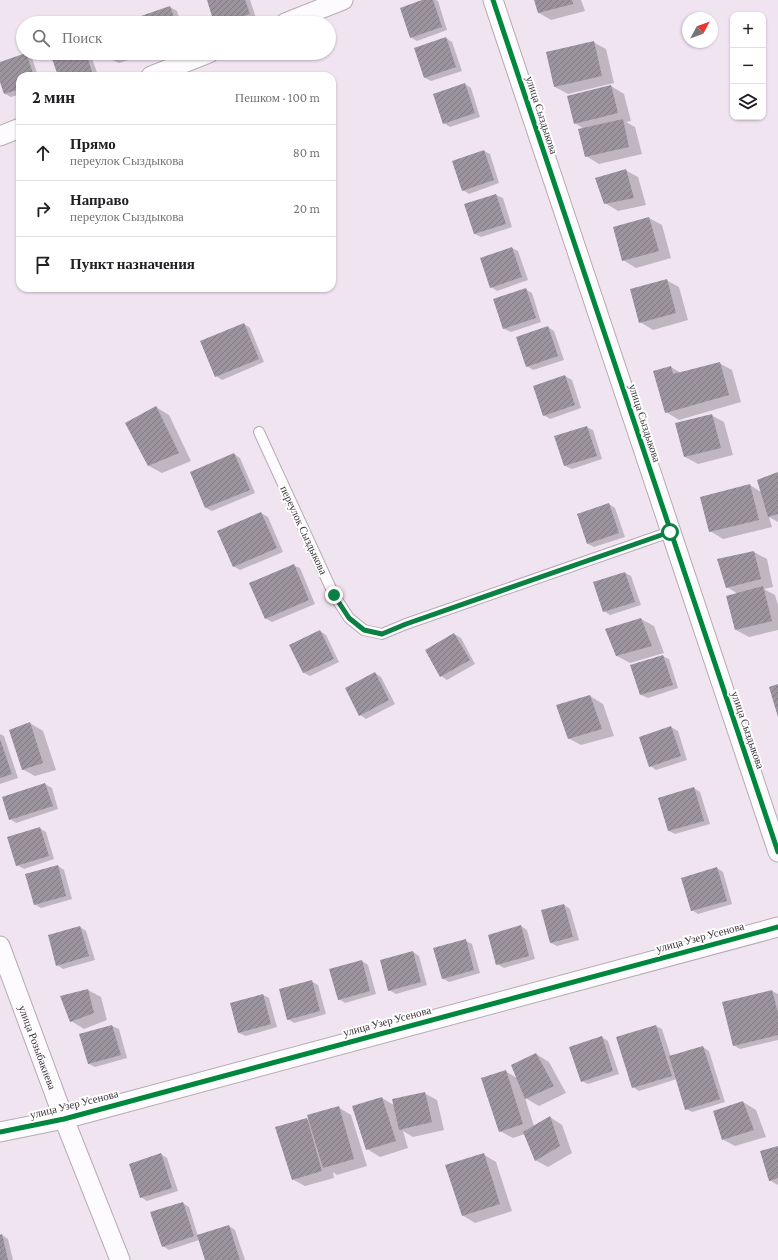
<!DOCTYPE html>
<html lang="ru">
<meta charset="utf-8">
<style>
body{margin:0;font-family:"Crimson Pro",serif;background:#f6f6f6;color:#202124}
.controls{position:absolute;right:12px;top:12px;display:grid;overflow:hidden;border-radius:8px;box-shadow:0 1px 3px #0004}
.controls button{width:36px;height:36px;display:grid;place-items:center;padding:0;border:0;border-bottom:1px solid #e0e0e0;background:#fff;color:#202124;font:20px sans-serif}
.compass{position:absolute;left:682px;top:12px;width:36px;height:36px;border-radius:50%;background:#fff;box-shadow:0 1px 3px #0004;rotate:49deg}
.stop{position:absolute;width:12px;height:12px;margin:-9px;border:3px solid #0b8043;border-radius:50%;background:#fff}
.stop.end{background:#0b8043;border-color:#fff;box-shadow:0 1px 4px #0008}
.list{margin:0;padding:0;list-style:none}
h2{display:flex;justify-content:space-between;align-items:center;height:52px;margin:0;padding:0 16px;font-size:17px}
h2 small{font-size:13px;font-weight:400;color:#757577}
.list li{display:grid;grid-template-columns:26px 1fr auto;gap:12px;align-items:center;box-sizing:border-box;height:56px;padding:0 16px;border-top:1px solid #e0e0e0}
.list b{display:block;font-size:15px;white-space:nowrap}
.list p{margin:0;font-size:13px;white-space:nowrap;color:#757577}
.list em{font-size:13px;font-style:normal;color:#757577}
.icon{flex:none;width:22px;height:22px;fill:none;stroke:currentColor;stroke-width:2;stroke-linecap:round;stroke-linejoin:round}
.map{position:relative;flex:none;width:778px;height:1260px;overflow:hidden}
.search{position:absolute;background:#fff;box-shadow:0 1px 3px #0004;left:16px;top:16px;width:320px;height:44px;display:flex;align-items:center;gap:10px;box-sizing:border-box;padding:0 14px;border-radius:22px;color:#757577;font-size:15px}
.panel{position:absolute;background:#fff;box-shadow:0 1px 3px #0004;left:16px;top:72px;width:320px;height:220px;border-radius:12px}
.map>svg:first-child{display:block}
.shadow{fill:#0003}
.building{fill:url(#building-hatch)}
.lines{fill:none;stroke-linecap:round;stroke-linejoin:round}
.lane-casing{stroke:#b5abb4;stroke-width:12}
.street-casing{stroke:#b5abb4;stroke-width:21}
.lane{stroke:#fdfbfd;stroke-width:10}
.street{stroke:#fdfbfd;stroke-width:19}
.cycleway-casing{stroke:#fff;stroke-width:8}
.cycleway{stroke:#00873e;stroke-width:5}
.route{stroke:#0b8043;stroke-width:5}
.labels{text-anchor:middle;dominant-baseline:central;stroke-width:4;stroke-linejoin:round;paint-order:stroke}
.street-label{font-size:11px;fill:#3d353d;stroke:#fff}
</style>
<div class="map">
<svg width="778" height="1260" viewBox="0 0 778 1260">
<defs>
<pattern id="building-hatch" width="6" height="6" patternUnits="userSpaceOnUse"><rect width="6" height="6" fill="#9b949d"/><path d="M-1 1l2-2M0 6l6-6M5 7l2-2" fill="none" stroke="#807a81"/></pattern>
</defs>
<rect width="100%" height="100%" fill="#f0e4f0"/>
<g class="shadow">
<path d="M208 0H250L256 18 240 23H215Z"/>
<path d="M425 0H436L438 1 447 30 417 41 410 37Z"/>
<path d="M535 0H581L585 11 551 20 539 13Z"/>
<path d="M170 7 177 11 181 23H141Z"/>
<path d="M446 38 452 42 462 71 431 81 425 78Z"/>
<path d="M593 42 606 49 614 83 568 94 555 87Z"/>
<path d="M51 53H90L98 75 94 76H59Z"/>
<path d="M110 53H140L141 56 119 63 112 60Z"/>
<path d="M26 54 32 58 38 76H20V94L11 97 5 94 0 79V63Z"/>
<path d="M465 84 471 88 480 117 450 127 444 123Z"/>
<path d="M611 86 624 94 631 121 626 122 635 127 642 154 599 164 586 156 584 129 575 123Z"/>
<path d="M484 151 490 154 499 183 469 194 463 190Z"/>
<path d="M625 170 638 177 646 205 618 211 605 203Z"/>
<path d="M496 195 503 198 512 227 481 237 475 234 466 205Z"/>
<path d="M649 218 662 225 671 258 636 268 623 260Z"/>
<path d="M512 248 518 251 528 280 497 291 491 287Z"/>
<path d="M666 280 679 287 688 320 653 330 640 322Z"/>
<path d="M525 289 532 293 541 322 511 332 504 329 495 300Z"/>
<path d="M244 324 250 328 264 362 222 380 216 376Z"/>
<path d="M548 327 554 331 564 360 533 370 527 366Z"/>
<path d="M719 363 732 370 741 402 679 420 666 412 671 367 681 373Z"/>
<path d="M565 376 572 380 581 408 550 419 544 415Z"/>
<path d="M156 407 169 415 191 461 162 473 149 466Z"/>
<path d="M711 415 724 422 733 455 698 464 685 457 676 424Z"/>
<path d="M586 427 593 430 602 459 572 469 565 466 556 437Z"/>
<path d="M234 454 240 458 255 493 212 511 206 508Z"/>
<path d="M778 473V522L769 517 772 527 723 539 710 531 750 485 761 492Z"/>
<path d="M609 504 615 508 625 537 594 547 588 544Z"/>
<path d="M261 513 268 517 283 552 240 570 233 566Z"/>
<path d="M754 552 767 559 773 587 764 589 775 595 778 605V630L749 637 736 630 738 594 727 587Z"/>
<path d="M293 565 300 568 315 604 272 622 265 618Z"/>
<path d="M625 573 631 576 641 605 610 615 604 611 594 583Z"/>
<path d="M641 619 654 626 664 653 630 663 617 656 606 630Z"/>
<path d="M320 631 326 635 339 662 310 676 304 673 291 645Z"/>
<path d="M454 634 461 638 475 664 447 680 441 676Z"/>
<path d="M662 656 669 659 678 688 648 698 641 695 632 666Z"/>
<path d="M375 673 381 677 395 704 366 719 360 715Z"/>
<path d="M590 696 603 704 614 736 581 745 568 738Z"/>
<path d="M30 723 43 731 56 770 35 776 22 769Z"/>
<path d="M671 727 678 731 687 760 656 770 650 766Z"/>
<path d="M0 734 4 736 18 778 0 784Z"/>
<path d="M45 784 52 788 58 809 16 823 10 819Z"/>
<path d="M694 788 700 792 710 824 675 834 669 831Z"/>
<path d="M39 828 46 832 54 859 24 869 17 865Z"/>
<path d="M58 866 64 870 72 899 41 908 34 904Z"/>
<path d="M717 868 723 872 732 904 698 914 692 910Z"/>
<path d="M564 905 570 909 579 940 557 946 551 943 542 911Z"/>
<path d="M521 926 527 930 535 959 504 968 497 964Z"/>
<path d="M80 927 86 931 95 960 63 969 57 965Z"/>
<path d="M466 941 472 944 480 973 449 982 442 978Z"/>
<path d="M413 952 419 956 427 985 396 994 389 990Z"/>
<path d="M362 961 368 965 376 994 345 1003 339 999Z"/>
<path d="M311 981 318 985 326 1014 294 1023 288 1019Z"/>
<path d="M88 990 101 997 107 1020 84 1029 71 1021Z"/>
<path d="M772 991 778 994V1040L740 1049 733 1045Z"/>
<path d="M263 995 269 998 277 1027 246 1036 239 1033Z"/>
<path d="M112 1026 119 1029 127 1058 95 1067 89 1064 81 1035Z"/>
<path d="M656 1026 662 1029 671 1057 703 1047 709 1051 725 1102 692 1112 686 1109 677 1079 639 1091 633 1087Z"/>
<path d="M602 1037 608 1041 619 1074 588 1084 582 1081Z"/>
<path d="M536 1054 549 1062 566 1093 539 1106 525 1098 534 1126 550 1117 562 1125 572 1153 548 1167 535 1160 525 1134 513 1138 500 1131 505 1071 517 1078Z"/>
<path d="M424 1093 437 1100 444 1130 413 1137 403 1131 408 1148 380 1157 367 1149 382 1098 394 1105Z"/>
<path d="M743 1102 756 1110 766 1137 735 1146 722 1139Z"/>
<path d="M338 1107 351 1115 367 1166 337 1175 333 1172 334 1178 305 1186 292 1179 306 1119 310 1121Z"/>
<path d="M778 1147V1185L769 1180Z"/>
<path d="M161 1154 167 1158 178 1191 147 1201 141 1197Z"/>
<path d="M483 1154 496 1162 512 1211 475 1223 462 1215Z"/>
<path d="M183 1203 189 1207 198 1236 229 1226 235 1230 245 1260H206L199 1240 169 1250 163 1246Z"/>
<path d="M2 1235 8 1239 13 1260H0V1236Z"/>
</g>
<g class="building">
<path d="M207 0H245L250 14 224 23H214Z"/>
<path d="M422 0H433L442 27 410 38 400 8Z"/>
<path d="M534 0H572L573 4 538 13Z"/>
<path d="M170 6 176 23H140L138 17Z"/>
<path d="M446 37 456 67 424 78 414 48Z"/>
<path d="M594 41 602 76 554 87 546 52Z"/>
<path d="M26 53 34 76H20V89L4 94 0 82V62Z"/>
<path d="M50 53H86L92 72 79 76H58Z"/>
<path d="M109 53H133L111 60Z"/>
<path d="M465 83 475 113 443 124 433 94Z"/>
<path d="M611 85 618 113 574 124 567 96Z"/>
<path d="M623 119 629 147 585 157 578 129Z"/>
<path d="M484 150 494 180 462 191 452 161Z"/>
<path d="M626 169 634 198 604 204 595 178Z"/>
<path d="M496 194 506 224 474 234 464 204Z"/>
<path d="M649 217 659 251 622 261 613 227Z"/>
<path d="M512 247 522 277 490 288 480 258Z"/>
<path d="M667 279 676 313 639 323 630 289Z"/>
<path d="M526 288 536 318 503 329 493 299Z"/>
<path d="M244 323 259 359 215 377 200 341Z"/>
<path d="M548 326 558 356 526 367 516 337Z"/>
<path d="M720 362 729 395 665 413 653 371 671 366 673 374Z"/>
<path d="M565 375 575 405 543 416 533 386Z"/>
<path d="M156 406 179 453 148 466 125 423Z"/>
<path d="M712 414 721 448 684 457 675 423Z"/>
<path d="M587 426 597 456 564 466 554 436Z"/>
<path d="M234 453 250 490 205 508 190 472Z"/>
<path d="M778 472V514L768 517 757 480Z"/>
<path d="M750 484 759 520 709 532 700 497Z"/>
<path d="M609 503 619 533 587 544 577 514Z"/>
<path d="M261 512 277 548 233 567 217 531Z"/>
<path d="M754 551 761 579 726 588 717 559Z"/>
<path d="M294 564 309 600 265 619 249 583Z"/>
<path d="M625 572 635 602 603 612 593 582Z"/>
<path d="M763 586 772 621 735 630 726 596Z"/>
<path d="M641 618 652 646 616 656 605 629Z"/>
<path d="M320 630 334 659 303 673 289 645Z"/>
<path d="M454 633 470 660 440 677 425 650Z"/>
<path d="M663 655 673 685 640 695 630 665Z"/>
<path d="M375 672 389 700 359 716 345 688Z"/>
<path d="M778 684V717L769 687Z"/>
<path d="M590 695 602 729 568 739 556 705Z"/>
<path d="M30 722 43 763 22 770 9 730Z"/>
<path d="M671 726 681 756 649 767 639 737Z"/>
<path d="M0 739 12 774 0 778Z"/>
<path d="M45 783 53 806 9 820 2 797Z"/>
<path d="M694 787 704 821 668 831 658 798Z"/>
<path d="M40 827 49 856 16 866 7 837Z"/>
<path d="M58 865 66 896 34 905 25 874Z"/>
<path d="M717 867 727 901 691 911 681 878Z"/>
<path d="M564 904 573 937 550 943 541 910Z"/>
<path d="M521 925 529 956 496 965 488 935Z"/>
<path d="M80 926 89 956 56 966 48 935Z"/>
<path d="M466 939 474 970 442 979 433 948Z"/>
<path d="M413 951 421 982 388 991 380 960Z"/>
<path d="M362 960 370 991 338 1000 329 969Z"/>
<path d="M312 980 320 1011 287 1020 279 989Z"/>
<path d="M88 989 94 1013 70 1022 60 996Z"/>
<path d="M772 990 778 1013V1035L733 1046 722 1002Z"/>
<path d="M263 994 271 1024 238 1033 230 1003Z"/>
<path d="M112 1025 121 1055 88 1064 79 1034Z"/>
<path d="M656 1025 672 1076 632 1088 616 1037Z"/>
<path d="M602 1036 613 1071 581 1082 569 1047Z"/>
<path d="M703 1046 720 1099 685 1110 669 1056Z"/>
<path d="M536 1053 554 1086 525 1099 511 1065Z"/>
<path d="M506 1070 523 1124 499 1132 481 1078Z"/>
<path d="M425 1092 432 1122 399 1130 392 1099Z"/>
<path d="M382 1097 396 1141 366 1150 352 1106Z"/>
<path d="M743 1101 754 1130 722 1140 713 1111Z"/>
<path d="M339 1106 354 1159 323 1168 307 1115Z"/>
<path d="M550 1116 560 1146 535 1161 523 1132Z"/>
<path d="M307 1118 322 1171 292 1180 275 1127Z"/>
<path d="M778 1146V1178L769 1181 760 1151Z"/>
<path d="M161 1153 172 1188 140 1198 129 1164Z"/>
<path d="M484 1153 500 1204 462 1216 445 1165Z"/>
<path d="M183 1202 194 1236 162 1247 150 1212Z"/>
<path d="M229 1225 240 1260H205L197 1235Z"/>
<path d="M2 1234 8 1260H0V1235Z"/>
</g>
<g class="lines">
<defs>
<path id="lane" d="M259 432 334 595 349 618 364 630 382 634 406 624 670 532"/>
<g id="street">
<path d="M493 0 778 852"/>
<path d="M285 23 343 0"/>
<path d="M151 76 209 53"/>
<path d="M0 136 20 128"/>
<path id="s1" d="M0 946 64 1119 120 1260"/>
<path d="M0 1132 64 1119 778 927"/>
</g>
</defs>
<use href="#lane" class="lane-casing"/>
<use href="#street" class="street-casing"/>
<use href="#lane" class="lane"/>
<use href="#street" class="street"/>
<defs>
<g id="cycleway">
<path d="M493 0 778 852"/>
<path d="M0 1132 64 1119 778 927"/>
</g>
</defs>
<use href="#cycleway" class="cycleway-casing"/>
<use href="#cycleway" class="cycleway"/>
</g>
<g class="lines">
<path class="route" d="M334 595 349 618 364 630 382 634 406 624 670 532"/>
</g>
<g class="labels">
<g class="street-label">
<text transform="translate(542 115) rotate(72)">улица Сыздыкова</text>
<text transform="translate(645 423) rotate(72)">улица Сыздыкова</text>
<text transform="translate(304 530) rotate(65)">переулок Сыздыкова</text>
<text transform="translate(748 730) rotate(71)">улица Сыздыкова</text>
<text transform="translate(700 937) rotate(-15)">улица Узер Усенова</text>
<text transform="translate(387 1021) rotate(-15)">улица Узер Усенова</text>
<text stroke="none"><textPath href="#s1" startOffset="108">улица Розыбакиева</textPath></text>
<text transform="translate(74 1104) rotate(-14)">улица Узер Усенова</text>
</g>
</g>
</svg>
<div class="controls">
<button>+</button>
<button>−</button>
<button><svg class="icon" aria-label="layers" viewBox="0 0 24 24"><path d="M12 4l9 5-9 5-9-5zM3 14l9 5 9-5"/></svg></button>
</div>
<svg class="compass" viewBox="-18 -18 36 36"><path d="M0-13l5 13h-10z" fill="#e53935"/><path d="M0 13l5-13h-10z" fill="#757577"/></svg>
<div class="stop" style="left:670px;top:532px"></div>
<div class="stop end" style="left:334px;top:595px"></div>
<div class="search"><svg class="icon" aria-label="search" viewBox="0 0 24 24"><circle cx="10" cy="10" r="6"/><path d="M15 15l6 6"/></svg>Поиск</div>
<section class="panel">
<h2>2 мин<small>Пешком · 100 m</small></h2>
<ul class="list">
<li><svg class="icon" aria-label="ahead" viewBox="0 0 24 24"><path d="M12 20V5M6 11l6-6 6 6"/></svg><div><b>Прямо</b><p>переулок Сыздыкова</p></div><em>80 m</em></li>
<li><svg class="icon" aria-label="right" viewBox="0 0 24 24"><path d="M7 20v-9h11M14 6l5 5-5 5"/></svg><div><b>Направо</b><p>переулок Сыздыкова</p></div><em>20 m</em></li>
<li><svg class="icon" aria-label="arrive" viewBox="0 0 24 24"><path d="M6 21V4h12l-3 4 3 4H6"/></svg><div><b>Пункт назначения</b></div></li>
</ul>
</section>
</div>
